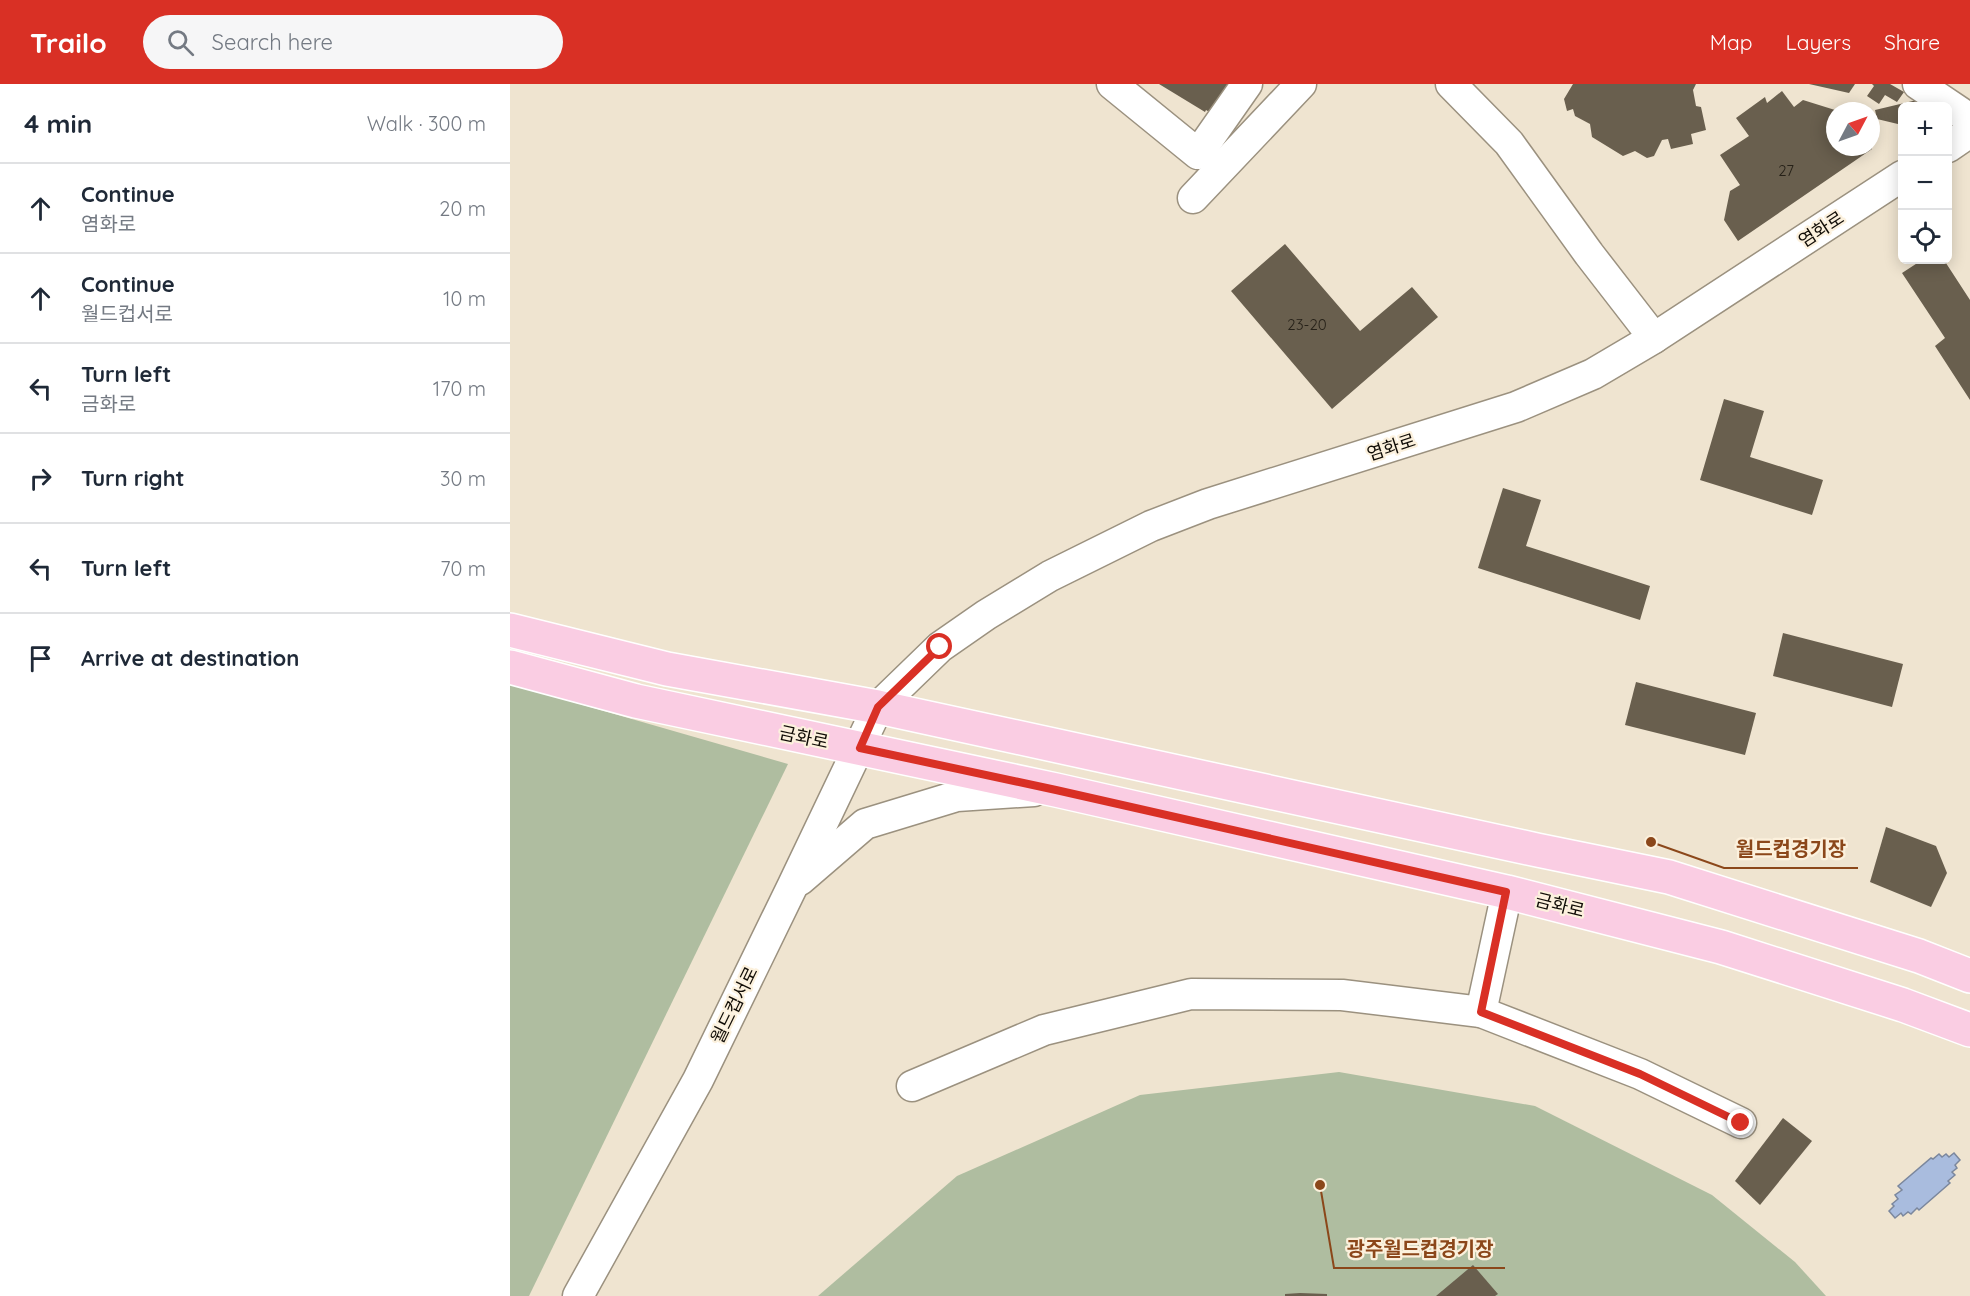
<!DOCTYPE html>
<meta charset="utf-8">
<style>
body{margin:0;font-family:Quicksand,"Noto Sans KR",sans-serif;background:#f6f6f7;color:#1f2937}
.controls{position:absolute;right:18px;top:18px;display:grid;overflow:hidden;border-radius:9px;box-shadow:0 3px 15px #0003}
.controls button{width:54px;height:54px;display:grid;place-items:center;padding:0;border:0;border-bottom:2px solid #e0e1e3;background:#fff;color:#1f2937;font:30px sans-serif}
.compass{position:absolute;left:1316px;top:18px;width:54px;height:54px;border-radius:50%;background:#fff;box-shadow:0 3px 15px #0003;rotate:49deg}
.stop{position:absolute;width:18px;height:18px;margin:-14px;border:4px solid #d93025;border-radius:50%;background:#fff}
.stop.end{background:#d93025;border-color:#fff;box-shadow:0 2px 6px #0008}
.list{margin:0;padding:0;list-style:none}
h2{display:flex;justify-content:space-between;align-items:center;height:78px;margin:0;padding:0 24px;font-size:26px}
h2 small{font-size:20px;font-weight:400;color:#747a83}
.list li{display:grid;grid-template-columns:39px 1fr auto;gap:18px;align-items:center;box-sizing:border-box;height:90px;padding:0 24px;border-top:2px solid #e0e1e3}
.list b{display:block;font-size:22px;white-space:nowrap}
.list p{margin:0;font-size:20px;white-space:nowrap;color:#747a83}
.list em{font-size:20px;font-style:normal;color:#747a83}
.icon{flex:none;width:33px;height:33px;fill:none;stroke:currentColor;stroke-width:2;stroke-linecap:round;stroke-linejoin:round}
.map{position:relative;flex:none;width:1460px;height:1212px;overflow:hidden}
header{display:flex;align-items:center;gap:36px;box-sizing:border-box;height:84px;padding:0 30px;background:#d93025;color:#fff}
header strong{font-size:28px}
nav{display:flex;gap:33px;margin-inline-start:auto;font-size:21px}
.search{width:420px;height:54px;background:#f6f6f7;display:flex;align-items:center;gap:15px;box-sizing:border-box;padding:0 21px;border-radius:33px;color:#747a83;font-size:22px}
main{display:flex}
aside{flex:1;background:#fff}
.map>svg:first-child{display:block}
.green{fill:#afbda0}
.water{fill:#a9bcde;stroke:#7b879d;stroke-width:1.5}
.building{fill:#695f4e}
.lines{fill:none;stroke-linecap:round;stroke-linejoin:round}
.minor-casing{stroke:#9b917f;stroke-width:33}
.major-casing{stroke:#fff;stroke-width:36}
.minor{stroke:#fff;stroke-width:30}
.major{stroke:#facde3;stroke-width:33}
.route{stroke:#d93025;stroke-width:8}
.labels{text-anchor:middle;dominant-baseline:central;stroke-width:4.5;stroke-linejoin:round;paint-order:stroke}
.number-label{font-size:15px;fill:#262118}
.street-label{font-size:18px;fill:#100c06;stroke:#fcf1dd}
.leader{fill:none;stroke:#8b471a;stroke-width:2}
.callout-dot{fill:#8b471a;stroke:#fcf1dd;stroke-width:2}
.callout-label{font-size:20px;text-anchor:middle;font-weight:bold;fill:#8b471a;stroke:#fcf1dd;stroke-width:4.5;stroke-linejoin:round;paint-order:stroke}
</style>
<header>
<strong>Trailo</strong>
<div class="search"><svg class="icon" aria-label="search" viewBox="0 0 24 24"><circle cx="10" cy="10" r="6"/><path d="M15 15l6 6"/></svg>Search here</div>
<nav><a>Map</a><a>Layers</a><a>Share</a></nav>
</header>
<main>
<aside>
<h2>4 min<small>Walk · 300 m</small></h2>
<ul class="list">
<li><svg class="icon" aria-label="ahead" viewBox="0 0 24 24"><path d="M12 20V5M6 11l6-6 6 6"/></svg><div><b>Continue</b><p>염화로</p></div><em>20 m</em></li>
<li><svg class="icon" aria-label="ahead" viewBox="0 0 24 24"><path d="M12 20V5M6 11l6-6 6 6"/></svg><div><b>Continue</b><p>월드컵서로</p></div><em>10 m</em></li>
<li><svg class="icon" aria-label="left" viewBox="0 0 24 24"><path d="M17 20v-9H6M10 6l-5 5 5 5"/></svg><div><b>Turn left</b><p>금화로</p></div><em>170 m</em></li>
<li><svg class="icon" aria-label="right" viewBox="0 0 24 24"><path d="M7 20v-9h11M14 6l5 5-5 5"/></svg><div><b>Turn right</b></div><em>30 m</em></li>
<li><svg class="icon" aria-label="left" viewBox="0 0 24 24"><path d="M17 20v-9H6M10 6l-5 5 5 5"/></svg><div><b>Turn left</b></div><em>70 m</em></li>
<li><svg class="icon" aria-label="arrive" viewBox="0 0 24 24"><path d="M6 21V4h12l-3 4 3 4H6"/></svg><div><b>Arrive at destination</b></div></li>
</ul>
</aside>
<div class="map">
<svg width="1460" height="1212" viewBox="0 0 1460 1212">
<rect width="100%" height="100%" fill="#efe4d0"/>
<g class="green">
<path d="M0 600 278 680 19 1212H0Z"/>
<path d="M829 988 1025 1022 1202 1111 1285 1178 1316 1212H308L447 1092 630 1011Z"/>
</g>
<path class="water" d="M1444 1069 1450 1076 1445 1081 1447 1084 1442 1088 1445 1091 1438 1097 1440 1099 1409 1126 1407 1124 1401 1130 1398 1128 1393 1132 1391 1129 1385 1134 1379 1127 1384 1122 1382 1120 1388 1115 1385 1111 1392 1106 1388 1102 1421 1074 1423 1075 1429 1070 1432 1073 1436 1070 1439 1073Z"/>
<g class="building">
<path d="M649 0H728L708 33 696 26 695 28Z"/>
<path d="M1063 0H1186L1183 6 1186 22 1191 23 1196 46 1181 50 1183 60 1161 65 1158 55 1152 56 1144 72 1137 74 1125 67 1113 72 1082 53 1080 40 1065 32 1063 25 1057 27 1054 15Z"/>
<path d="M1299 0H1345L1339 9Z"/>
<path d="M1362 0H1380L1394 8 1387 18 1375 11 1369 20 1357 12 1364 2Z"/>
<path d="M1272 7 1284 23 1293 16 1325 26V63H1361L1362 65 1228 157 1214 136 1220 107 1230 101 1210 71 1239 52 1226 34 1255 13 1257 19Z"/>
<path d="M1407 16 1410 22H1392V41L1367 35 1365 26Z"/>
<path d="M775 160 850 247 902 203 928 233 822 325 721 207Z"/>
<path d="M1412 176H1434L1460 216V316L1425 262 1435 254 1392 189Z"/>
<path d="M1214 315 1254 327 1240 373 1313 396 1302 431 1190 396Z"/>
<path d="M993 404 1031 416 1016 462 1140 502 1130 536 968 484Z"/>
<path d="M1273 549 1393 580 1382 623 1263 592Z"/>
<path d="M1126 598 1246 629 1235 671 1115 641Z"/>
<path d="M1376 743 1426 762 1437 789 1421 823 1360 798Z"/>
<path d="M1273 1034 1302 1057 1250 1121 1225 1097Z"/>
<path d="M963 1181 988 1210 985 1212H926Z"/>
<path d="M790 1209 817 1210V1212H775V1210Z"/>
</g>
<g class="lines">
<defs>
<g id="minor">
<path d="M602 0 688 70 737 0"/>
<path d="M941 0 999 59 1079 170 1144 254"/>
<path d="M1408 0 1460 35"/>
<path d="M1438 63 1460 48"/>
<path d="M683 114 791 0"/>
<path d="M290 796 355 740 447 712 524 707"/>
<path d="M971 928 997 808"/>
<path d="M402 1002 534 946 681 910 832 911 971 928 1130 990 1231 1039"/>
<path d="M68 1212 188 996 283 801 368 623 430 563 476 531 540 492 641 442 698 420 1006 323 1083 290 1144 254 1392 92"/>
</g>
<g id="major">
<path d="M0 546 157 585 368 623 1027 766 1159 793 1409 872 1460 892"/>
<path d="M0 583 126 617 546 706 997 808 1211 863 1393 921 1460 946"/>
</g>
</defs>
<use href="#minor" class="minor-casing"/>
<use href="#major" class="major-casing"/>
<use href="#minor" class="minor"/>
<use href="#major" class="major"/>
</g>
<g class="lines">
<path class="route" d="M430 563 368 623 350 664 546 706 996 808 971 928 1130 990 1231 1039"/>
</g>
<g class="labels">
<g class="number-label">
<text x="1276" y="86">27</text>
<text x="797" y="240">23-20</text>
</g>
<g class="street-label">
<text transform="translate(1311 145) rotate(-33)">염화로</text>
<text transform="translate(881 363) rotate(-18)">염화로</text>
<text transform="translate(294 653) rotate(12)">금화로</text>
<text transform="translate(1050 821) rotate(14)">금화로</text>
<text transform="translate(224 921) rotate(-64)">월드컵서로</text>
</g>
</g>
<path class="leader" d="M1141 758L1214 784H1348M810 1101L824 1184H995"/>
<g class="callout-dot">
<circle cx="1141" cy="758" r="6"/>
<circle cx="810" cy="1101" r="6"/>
</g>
<g class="callout-label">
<text x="1281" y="772">월드컵경기장</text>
<text x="910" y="1172">광주월드컵경기장</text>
</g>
</svg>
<div class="controls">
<button>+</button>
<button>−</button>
<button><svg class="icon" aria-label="locate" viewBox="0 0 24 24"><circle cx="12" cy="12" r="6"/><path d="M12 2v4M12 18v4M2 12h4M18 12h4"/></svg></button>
</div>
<svg class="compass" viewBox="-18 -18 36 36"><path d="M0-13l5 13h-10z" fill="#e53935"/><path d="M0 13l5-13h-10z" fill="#747a83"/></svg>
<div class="stop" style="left:430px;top:563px"></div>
<div class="stop end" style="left:1231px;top:1039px"></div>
</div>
</main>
